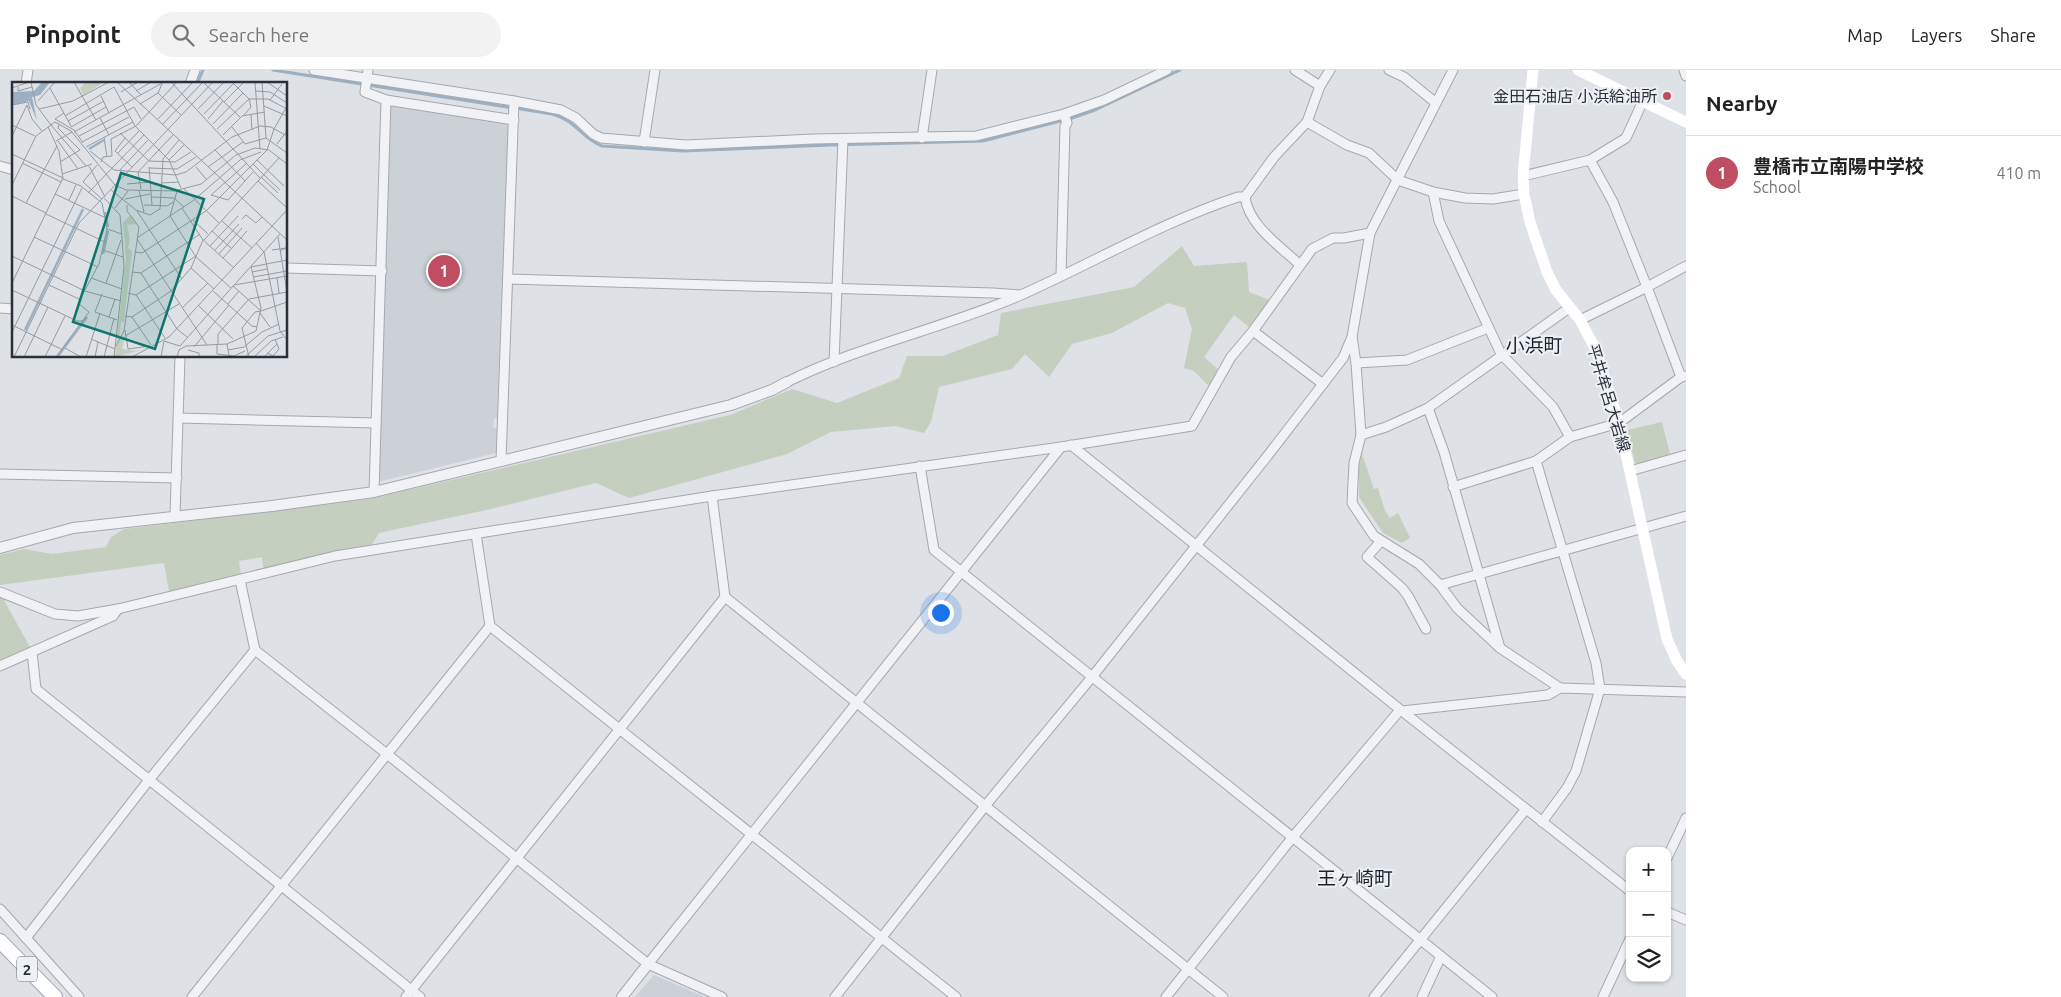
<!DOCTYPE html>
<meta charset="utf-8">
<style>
body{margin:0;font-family:Ubuntu,"Noto Sans JP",sans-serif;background:#f2f2f2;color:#222}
.controls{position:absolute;right:15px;bottom:15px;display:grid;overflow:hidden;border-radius:10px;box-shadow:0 1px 4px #0004}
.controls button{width:45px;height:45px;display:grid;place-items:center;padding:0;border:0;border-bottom:1px solid #e0e0e0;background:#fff;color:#222;font:25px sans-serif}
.you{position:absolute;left:940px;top:542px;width:18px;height:18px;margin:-12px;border:4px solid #fff;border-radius:50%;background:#1a73e8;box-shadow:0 0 0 8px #1a73e833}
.badge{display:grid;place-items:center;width:32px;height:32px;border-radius:50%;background:#c04e62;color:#fff;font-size:16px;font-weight:700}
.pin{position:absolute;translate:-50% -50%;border:2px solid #fff;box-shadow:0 1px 5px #0006}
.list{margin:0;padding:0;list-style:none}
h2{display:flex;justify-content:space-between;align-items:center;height:65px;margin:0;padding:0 20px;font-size:21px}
h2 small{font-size:16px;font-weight:400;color:#767676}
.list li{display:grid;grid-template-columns:32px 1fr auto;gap:15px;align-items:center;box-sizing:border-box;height:75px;padding:0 20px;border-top:1px solid #e0e0e0}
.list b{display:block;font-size:19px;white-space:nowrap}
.list p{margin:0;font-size:16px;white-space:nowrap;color:#767676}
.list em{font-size:16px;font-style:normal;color:#767676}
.icon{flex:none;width:28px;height:28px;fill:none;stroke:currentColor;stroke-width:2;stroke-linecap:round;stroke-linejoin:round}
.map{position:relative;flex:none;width:1686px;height:927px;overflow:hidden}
header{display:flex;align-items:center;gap:30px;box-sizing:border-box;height:70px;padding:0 25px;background:#fff;border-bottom:1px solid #e0e0e0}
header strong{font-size:24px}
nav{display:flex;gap:28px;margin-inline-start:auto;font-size:18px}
.search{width:350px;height:45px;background:#f2f2f2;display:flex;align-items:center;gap:12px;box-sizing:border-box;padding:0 18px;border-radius:28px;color:#767676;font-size:19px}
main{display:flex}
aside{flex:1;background:#fff}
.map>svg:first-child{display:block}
.built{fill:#ccd1d7}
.green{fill:#c4cfc0}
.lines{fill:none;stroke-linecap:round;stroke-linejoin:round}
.stream{stroke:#9cb0c3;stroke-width:3}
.minor-casing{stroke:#a4a8af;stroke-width:11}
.tertiary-casing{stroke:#a4a8af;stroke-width:12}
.primary-casing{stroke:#9ea6b1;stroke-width:16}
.minor{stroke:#f0f2f5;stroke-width:9}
.tertiary{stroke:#f0f2f5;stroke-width:10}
.secondary{stroke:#fff;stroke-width:11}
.primary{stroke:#fff;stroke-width:14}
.poi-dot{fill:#c04e62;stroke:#edf0f4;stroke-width:2}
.labels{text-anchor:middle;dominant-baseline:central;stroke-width:4;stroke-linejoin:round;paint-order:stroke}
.shield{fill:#edf0f4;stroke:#646a72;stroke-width:1}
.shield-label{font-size:15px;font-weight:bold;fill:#29303b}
.poi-label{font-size:16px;fill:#29303b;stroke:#edf0f4;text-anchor:end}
.street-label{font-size:16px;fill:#29303b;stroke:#edf0f4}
.quarter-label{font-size:19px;fill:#1b212c;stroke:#edf0f4}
.inset-river{fill:none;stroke:#9cb0c3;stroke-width:2.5}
.inset-road{fill:none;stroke:#969aa2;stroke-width:1}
.view{fill:#0f766e;fill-opacity:0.15;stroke:#0f766e;stroke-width:2.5}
.inset-edge{fill:none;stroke:#29303b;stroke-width:2.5}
</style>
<header>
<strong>Pinpoint</strong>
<div class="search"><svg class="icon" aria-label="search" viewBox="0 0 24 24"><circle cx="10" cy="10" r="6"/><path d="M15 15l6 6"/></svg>Search here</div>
<nav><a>Map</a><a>Layers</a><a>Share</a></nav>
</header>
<main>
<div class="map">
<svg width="1686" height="927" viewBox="0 0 1686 927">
<rect width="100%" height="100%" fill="#dee1e6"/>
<g class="built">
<path d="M391 36 508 54 497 348H494L493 358H497L496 383 378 412Z"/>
<path d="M654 905 705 927H635Z"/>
</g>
<g class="green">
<path d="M1182 176 1194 196 1247 192 1249 222 1270 230 1249 257 1234 245 1204 287 1218 299 1209 316 1194 301 1184 298 1192 259 1185 238 1168 233 1112 263 1072 274 1049 307 1025 284 1012 299 939 317 931 352 924 363 895 356 831 362 787 384 629 428 596 413 491 439 379 463 371 476 264 502 262 487 239 491 241 505 169 521 164 493 0 515V485L24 479 52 484 106 477 111 467 124 459 370 429 730 345 792 319 837 333 899 308 907 286H943L998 265 1001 243 1134 217Z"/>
<path d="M1662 352 1670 384 1638 394 1635 393 1627 360Z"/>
<path d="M1362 384 1374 419 1378 418 1385 441 1390 448 1398 443 1410 468 1402 473 1383 463 1359 427V397Z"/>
<path d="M0 523 31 579 0 593Z"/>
</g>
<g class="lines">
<g class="stream">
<path d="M273 0 552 44C576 50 582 69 602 76L683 81 830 75 983 71 1072 48 1095 40 1180 0"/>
<path d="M197 14 203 0"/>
</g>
<defs>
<g id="minor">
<path d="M314 0 514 31 561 40 576 48 593 64 601 68 686 75 813 69 976 66 1064 44 1104 30 1167 0"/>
<path d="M368 0 365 22 386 30 374 422"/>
<path d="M1295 0 1320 16"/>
<path d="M1389 0 1404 7 1436 33"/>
<path d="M1453 0 1370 163 1352 267 1356 293 1361 365 1354 393 1352 433 1374 466 1419 494 1440 515 1686 446"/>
<path d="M1684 0 1686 6"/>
<path d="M26 14 28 0"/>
<path d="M190 14 195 0"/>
<path d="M386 30 514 50"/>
<path d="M1307 52 1347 75 1369 83 1398 110 1433 122 1465 128 1493 129 1524 124"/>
<path d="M922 68 932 0"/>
<path d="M644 72 655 0"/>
<path d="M1590 90 1613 132 1647 217 1681 307"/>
<path d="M0 96 14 100"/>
<path d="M1523 106 1590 90 1626 68 1643 31"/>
<path d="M1433 122 1439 151 1501 284 1553 337 1570 367"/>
<path d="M1300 195C1280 176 1249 156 1245 127L1274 87 1307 52 1320 16 1330 0"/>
<path d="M286 198 382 201"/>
<path d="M1061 205 1065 56 1067 53 1064 44"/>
<path d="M508 209 993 223 1020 225"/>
<path d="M0 238 14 239"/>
<path d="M1580 250 1647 217 1686 196"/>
<path d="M1253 261 1323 314"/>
<path d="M834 292 843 69"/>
<path d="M1356 293 1407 290 1488 258"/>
<path d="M787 312C861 275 945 258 1021 225 1093 193 1162 152 1238 127H1245"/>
<path d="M1428 338 1444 382 1500 578 1560 618"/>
<path d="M179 348 376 353"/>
<path d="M1361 365 1386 357 1428 338 1569 238"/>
<path d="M1071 375 1402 641 1630 821"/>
<path d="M501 391 514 31"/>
<path d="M1536 391 1596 593 1600 619 1576 701 1567 718 1542 752"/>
<path d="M920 396 934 480 1492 927"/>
<path d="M1630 401 1686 385"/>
<path d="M0 404 177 408"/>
<path d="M1453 417 1536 391 1570 367 1619 353 1681 307 1686 306"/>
<path d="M175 446 180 286"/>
<path d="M476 464 490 556 956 927"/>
<path d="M1381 471 1367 487 1402 518 1408 526 1426 559"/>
<path d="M240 510 255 580 387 684 648 894 722 927"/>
<path d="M1440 515 1457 538 1500 578"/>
<path d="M0 522 55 544 78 546 118 539 335 486 712 426 1061 377 1192 356 1231 287 1253 261 1312 179 1333 168H1344L1370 163"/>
<path d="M725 527 1223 927"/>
<path d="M32 582 36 619 420 927"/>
<path d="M0 596 113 546 118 539"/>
<path d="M1402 641 1548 625 1560 618 1686 622"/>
<path d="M1667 788 1686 748"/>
<path d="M0 839 79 927"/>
<path d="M1667 842 1686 850"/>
<path d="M26 868 149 710 255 580"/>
<path d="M648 894 1061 377"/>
<path d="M192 927 490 556"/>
<path d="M406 927 725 527 712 426"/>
<path d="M835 927 985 736 1092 607 1269 384 1343 288 1352 267"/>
<path d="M1166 927 1292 768 1400 640"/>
<path d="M1374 927 1526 739"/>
<path d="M1422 927 1441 886"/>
<path d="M1603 927 1630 869"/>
</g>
<g id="tertiary">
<path d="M0 478 73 458 272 436 374 422 731 335 772 320 787 312"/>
<path d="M622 927 648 894"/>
</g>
<path id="primary" d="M0 871 55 927"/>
</defs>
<use href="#minor" class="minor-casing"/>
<use href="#tertiary" class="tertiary-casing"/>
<use href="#primary" class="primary-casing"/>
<use href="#minor" class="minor"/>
<use href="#tertiary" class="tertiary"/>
<g class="secondary">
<path d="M1533 0 1523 106 1524 124 1530 152 1547 202 1556 220 1580 250 1595 278 1619 353 1667 569 1677 591 1686 604"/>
<path d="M1578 0 1686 52"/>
</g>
<use href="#primary" class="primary"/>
</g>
<circle class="poi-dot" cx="1667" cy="26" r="5"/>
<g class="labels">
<rect class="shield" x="17" y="886.5" width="20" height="25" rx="4"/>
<g class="shield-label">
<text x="27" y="899">2</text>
</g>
<g class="poi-label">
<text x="1657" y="26">金田石油店 小浜給油所</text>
</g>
<g class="street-label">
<text transform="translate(1609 328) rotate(73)">平井牟呂大岩線</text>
</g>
<g class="quarter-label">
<text x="1534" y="275">小浜町</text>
<text x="1355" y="808">王ヶ崎町</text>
</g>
</g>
<g transform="translate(12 12)">
<rect width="275" height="275" fill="#dee1e6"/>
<path d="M74 0H88L89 2 71 13 68 6ZM118 134 124 142 115 143 118 156 116 166 120 169 112 240H109L107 255 113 254 110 267 126 269 103 275 114 176 111 140Z" fill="#c4cfc0"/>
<path d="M30 0H38L28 13 20 15 25 39 17 19 0 23V10L22 9Z" fill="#9cb0c3"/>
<path class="inset-river" d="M77 67 92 58M93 130 96 145M91 172 96 149M13 248 71 127M46 274 75 235"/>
<path class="inset-road" d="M19 0 24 23 39 43 43 40 59 49 103 103 114 108 162 109 189 102 224 73 243 66 257 68 275 82M62 0 84 38M105 0 275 158M117 0 129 13M159 0 248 96M191 0 228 35M220 0 237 17H256L275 27M243 0 248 67M250 0 254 56M255 0 275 14M150 2 146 11 169 33M6 5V9L20 5M0 6 17 0M38 6 59 44M124 9 139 0M244 9 258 10 275 21M109 10 126 0M89 14 97 31M258 18 270 2M26 19 43 0M212 20 232 0M128 22 146 11M0 23 16 20 18 27M252 24 275 34M27 27 61 19 97 0M186 27 212 0M52 31 43 37 62 48 71 61M192 32 221 2M232 33 239 25 237 17M239 33 240 48M53 34 102 5 123 44 157 78 169 106M88 36 97 53M196 37 211 19M145 38 181 0M56 39 92 19M201 42 231 11M0 43 23 54M47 43 46 46 68 68 48 80M150 43 191 0M36 45 47 69 51 97 69 104 90 121 95 147 87 182 66 221 77 230 44 275M59 45 94 25M220 45 233 62 254 56 275 71M205 47 237 17M62 50 152 0M108 51 137 79 163 80 179 70M211 53 230 34 253 30M0 54 15 23 20 37 30 49M67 54 122 25 129 37M92 55 95 75M113 56 103 69 120 85M44 59 60 50M46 59 66 87M70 60 117 35M265 62 275 49M74 65 121 40M203 68 233 99M78 69 102 88 164 93 174 90 220 55 248 44 259 45 275 54M106 71 127 49M0 72 51 96 0 201M157 78 172 63M245 78 272 104M89 80 91 75 100 74 99 57 124 44 165 0M10 81 49 100M241 82 252 93M85 83 71 100 90 117M77 84 93 115M137 85 140 123M184 85 194 97M196 85 231 60M137 86 165 87 184 75M107 89 137 57M50 92 80 82M252 93 268 108M249 95 266 111M246 99 275 126M149 101 167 100M115 102 137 100M0 103 24 54 39 43 74 84M171 106 207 141M129 107 126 90 161 53M99 108 124 128 138 133 148 127 151 77 167 58M127 108 132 130M76 111 132 53M43 112 94 136M199 113 216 118 241 90M199 113 235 81M0 114 34 131M140 115 162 116 172 125M92 116 108 133 110 156 112 185 102 275M113 117 138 112M57 118 64 103M14 121 45 64M132 123 155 124 161 120M103 126 116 109M170 126 191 158 222 186M125 129 170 197M34 132 93 160M158 134 184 175 219 206M158 134 165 109M230 137 234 133 244 141 250 135M181 138 196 152M210 139 240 166M95 147 110 152M200 149 219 166M22 155 86 185M266 155 275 210M125 156 182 118 228 78 249 70M125 157 195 263 174 264 167 268 165 275M192 158 267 76M244 161 252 170 268 249 275 258M198 164 226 134M91 168 111 175M203 168 227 142M260 168 274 166 268 169M123 170 130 171 194 129 255 68 262 47 275 24M207 172 230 146M0 174 73 209 109 219M211 176 235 149M179 186 202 207M120 190 129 191 165 247 175 255M240 190 255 187M129 191 188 152M241 195 275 189M79 196 110 207M265 196 267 211M94 201 109 158M223 202 268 152M37 203 67 217M221 204 249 229 275 220M0 208 65 239H71M201 209 240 244 245 245M116 211 124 213 184 174M90 212 83 230 105 238M124 213 153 256M216 222 227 209M187 224 221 257M170 226 196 201M248 231 258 245M113 234 120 235 159 209 179 186 191 158M97 235 103 217M120 235 139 263M0 243 51 268M113 248 116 267 138 264M0 250 70 106M113 254 167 222M79 257 103 267M195 263 215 262M205 263V272L222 274 233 269M206 263V252L237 217 275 210M104 264 112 249 127 145 115 129V123M182 265 217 223M53 266 69 275M176 268 187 271V275M216 268 232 265 250 250 267 242M255 271 261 274 267 267 263 257M217 273 215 262 244 249 249 226 239 185 275 178M2 275 67 141 201 0M12 275 36 225M33 275 53 234M74 275 88 231M83 275 86 260M92 275 102 236M120 275 157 255 275 128M149 275 152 259 168 264 222 203 275 194M233 275 256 254 275 248M237 275 230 246 243 230 249 229M242 275 259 259 271 255M252 275 265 262"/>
<path class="view" d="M109 91 192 117 143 267 61 240Z"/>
<rect width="275" height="275" class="inset-edge"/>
</g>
</svg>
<div class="controls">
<button>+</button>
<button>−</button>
<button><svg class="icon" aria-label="layers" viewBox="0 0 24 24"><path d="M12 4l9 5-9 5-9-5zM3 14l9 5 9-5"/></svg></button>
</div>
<div class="you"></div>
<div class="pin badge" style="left:444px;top:201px">1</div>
</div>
<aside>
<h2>Nearby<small></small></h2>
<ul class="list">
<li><span class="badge">1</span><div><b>豊橋市立南陽中学校</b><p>School</p></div><em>410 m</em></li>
</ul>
</aside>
</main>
